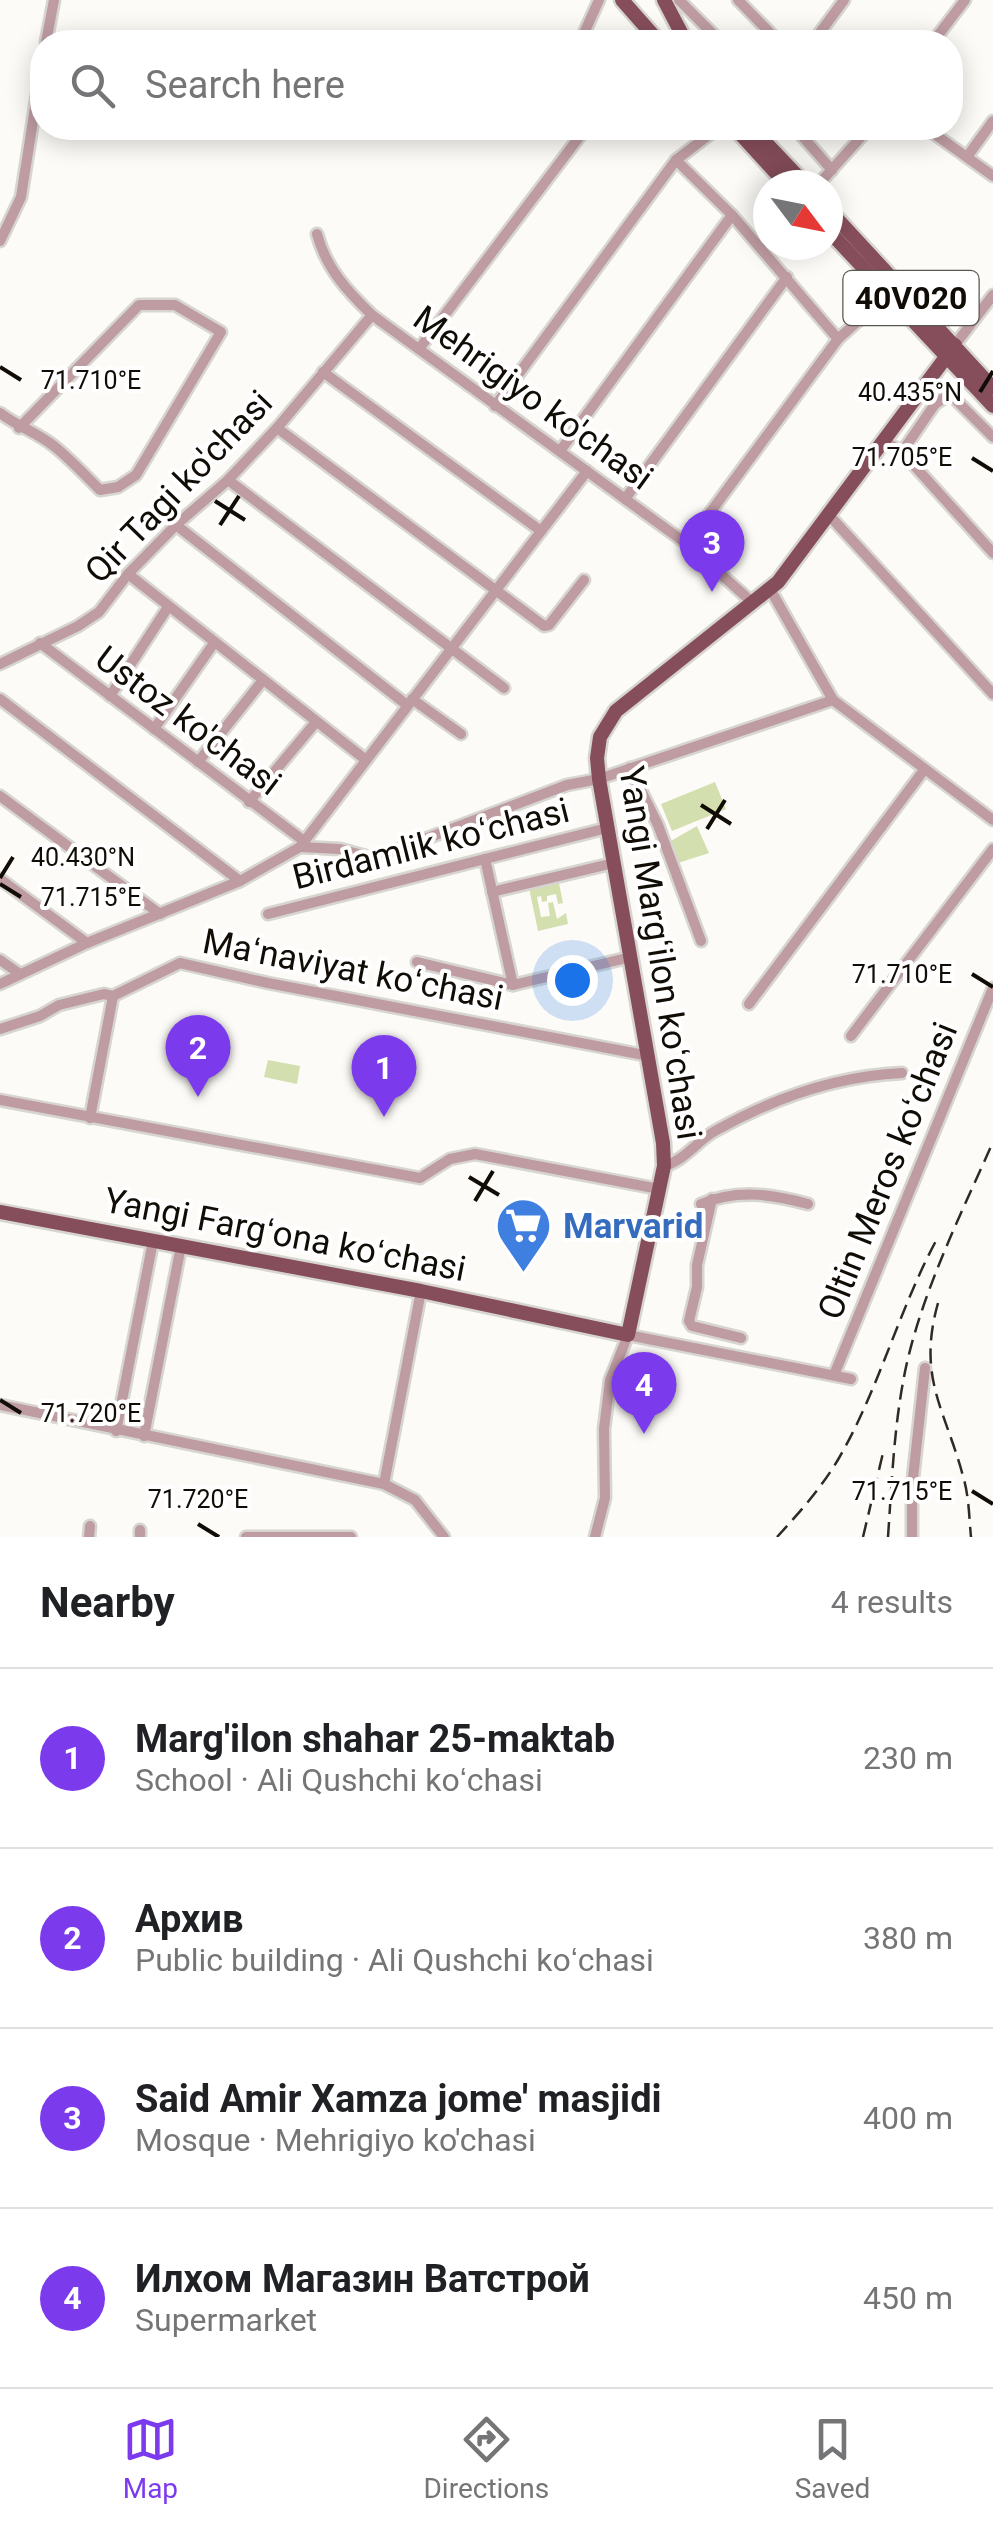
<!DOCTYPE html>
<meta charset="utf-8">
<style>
body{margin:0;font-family:Roboto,sans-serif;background:#f2f2f2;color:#202124}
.compass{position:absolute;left:753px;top:170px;width:90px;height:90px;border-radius:50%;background:#fff;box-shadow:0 5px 25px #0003;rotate:122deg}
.you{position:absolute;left:572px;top:980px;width:35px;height:35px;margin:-25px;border:8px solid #fff;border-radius:50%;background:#1a73e8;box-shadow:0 0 0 15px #1a73e833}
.badge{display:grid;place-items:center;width:65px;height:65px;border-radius:50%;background:#7c3aed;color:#fff;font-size:32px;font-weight:700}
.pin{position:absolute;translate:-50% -82px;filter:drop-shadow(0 2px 5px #0008)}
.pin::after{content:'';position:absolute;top:52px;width:35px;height:30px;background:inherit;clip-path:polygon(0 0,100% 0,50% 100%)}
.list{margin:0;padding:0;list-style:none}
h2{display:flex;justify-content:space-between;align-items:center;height:130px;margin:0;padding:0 40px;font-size:42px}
h2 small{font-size:32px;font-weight:400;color:#757577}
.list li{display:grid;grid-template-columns:65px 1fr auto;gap:30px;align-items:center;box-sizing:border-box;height:180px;padding:0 40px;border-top:2px solid #e0e0e0}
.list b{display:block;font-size:38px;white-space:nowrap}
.list p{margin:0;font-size:32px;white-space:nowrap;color:#757577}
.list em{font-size:32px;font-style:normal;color:#757577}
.icon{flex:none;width:55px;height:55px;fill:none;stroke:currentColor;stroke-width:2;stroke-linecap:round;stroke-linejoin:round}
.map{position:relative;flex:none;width:993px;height:1537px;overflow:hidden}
.search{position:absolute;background:#fff;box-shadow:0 5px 25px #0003;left:30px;right:30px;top:30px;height:110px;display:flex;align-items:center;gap:25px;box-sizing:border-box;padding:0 35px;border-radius:40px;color:#757577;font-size:38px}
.sheet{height:850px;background:#fff}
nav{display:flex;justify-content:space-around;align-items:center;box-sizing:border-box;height:140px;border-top:2px solid #e0e0e0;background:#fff;font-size:28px;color:#757577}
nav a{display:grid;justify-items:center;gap:5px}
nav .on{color:#7c3aed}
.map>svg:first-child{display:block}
.green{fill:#d4dfaf}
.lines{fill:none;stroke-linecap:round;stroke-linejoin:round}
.minor-casing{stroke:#d7d5d0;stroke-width:15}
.major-casing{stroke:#d7d5d0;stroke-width:19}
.minor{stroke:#be9ca2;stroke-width:10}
.major{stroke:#864e5a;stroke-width:14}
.rail{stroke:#2f2b24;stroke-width:2.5;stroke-dasharray:15 8;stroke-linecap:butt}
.ticks{fill:none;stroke:#110d06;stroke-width:4}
.labels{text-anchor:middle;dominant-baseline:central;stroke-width:8;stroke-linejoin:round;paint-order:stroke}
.shield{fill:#fff;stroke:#585651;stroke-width:2.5}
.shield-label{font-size:32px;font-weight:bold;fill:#110d06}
.street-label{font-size:35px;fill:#110d06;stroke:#fff}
.shop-label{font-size:35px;font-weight:bold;fill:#366cbe;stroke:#fff;text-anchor:start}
.ticks-label{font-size:25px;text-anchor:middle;fill:#110d06;stroke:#fff;stroke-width:8;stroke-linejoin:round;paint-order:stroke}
</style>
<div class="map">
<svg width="993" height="1537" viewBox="0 0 993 1537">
<rect width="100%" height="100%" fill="#fdfbf7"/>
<g class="green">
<path d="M715 782 726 809 672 831 661 804Z"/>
<path d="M697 826 709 853 678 863 669 842Z"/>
<path d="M559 883 563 903 558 904 556 894 547 896V901L542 902 541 896 537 897 541 917 550 916 548 903 553 902 557 919 566 913 568 924 538 931 529 888Z"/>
<path d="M268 1060 300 1066 297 1084 264 1077Z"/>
</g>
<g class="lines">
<defs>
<g id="minor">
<path d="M679 0 721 42"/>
<path d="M738 0 779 42"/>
<path d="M46 42 54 0"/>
<path d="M580 42 599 0"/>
<path d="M813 42 844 0"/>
<path d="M933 42 965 0"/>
<path d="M795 128 832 170"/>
<path d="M926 128 993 176"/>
<path d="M967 157 993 121"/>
<path d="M676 160 732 215 838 339"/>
<path d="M818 185 869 128"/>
<path d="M317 234C326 268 347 291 372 315L687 544 753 603"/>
<path d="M0 241 21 197 42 63"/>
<path d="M955 345 993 295"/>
<path d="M419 349 586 128"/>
<path d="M323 372 541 531"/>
<path d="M495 406 676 160 718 128"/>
<path d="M0 413C17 426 36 432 54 446 70 459 85 475 100 490L118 487 136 475 221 332 175 305H139L19 428"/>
<path d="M277 428 544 626 549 625 584 580"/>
<path d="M883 440 902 452 993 553"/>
<path d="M560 451 732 215"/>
<path d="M902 452 935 404 950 394 993 437"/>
<path d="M228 480 504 688"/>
<path d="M625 499 787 277"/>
<path d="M828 514 993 694"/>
<path d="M176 525 407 705"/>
<path d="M687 544 838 339 887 295"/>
<path d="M128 574 366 760"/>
<path d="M770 589 833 700 993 820"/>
<path d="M40 643 304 841"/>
<path d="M0 664 78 626 99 612 128 574 176 525 228 480 277 428 372 315"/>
<path d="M110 696 168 607"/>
<path d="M0 699 240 881"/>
<path d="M412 699 461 734"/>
<path d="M154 729 214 643"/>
<path d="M198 762 263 680"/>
<path d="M630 768 658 825 701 941"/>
<path d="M0 796 160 914"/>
<path d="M249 802 316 722"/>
<path d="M300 847 340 849 369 857 383 855 567 785 599 779 833 700"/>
<path d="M485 859 513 985 631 957"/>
<path d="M0 879 87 943"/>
<path d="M492 892 614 863"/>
<path d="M268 914 607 828"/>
<path d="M0 960 20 974"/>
<path d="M417 962 513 985"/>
<path d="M0 984 87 943 240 881 300 847 587 471"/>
<path d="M749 1004 924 770"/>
<path d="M0 1029 40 1016 59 1005 104 994 113 996 180 963 268 983 649 1056"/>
<path d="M851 1036 993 849"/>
<path d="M0 1100 420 1178 450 1159 475 1154 659 1189"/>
<path d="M90 1118 113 996"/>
<path d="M664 1166C684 1161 697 1141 715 1131 772 1099 836 1076 902 1073"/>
<path d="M712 1199 697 1265V1287L689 1321 692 1326 741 1338"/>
<path d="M701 1204C737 1189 771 1194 808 1204"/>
<path d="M834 1375 993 988"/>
<path d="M0 1405 384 1484 415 1500 444 1537"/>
<path d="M116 1431 153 1241"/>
<path d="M144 1436 181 1246"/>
<path d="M384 1484 421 1291"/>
<path d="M89 1537 90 1526"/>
<path d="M140 1537V1530"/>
<path d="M246 1537H351"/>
<path d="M595 1537 605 1498 604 1429 610 1380 628 1335 851 1379"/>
<path d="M912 1537V1487L925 1368"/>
</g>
<g id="major">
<path d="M622 0 659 42"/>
<path d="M664 0 686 42"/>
<path d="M735 128 787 185"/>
<path d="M752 128 806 185"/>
<path d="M828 209 993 388"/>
<path d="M828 230 993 406"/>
<path d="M0 1212 421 1291 628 1335 664 1166 663 1143 599 779 597 758 600 737 616 711 778 582 955 345"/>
</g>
</defs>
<use href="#minor" class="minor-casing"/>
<use href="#major" class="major-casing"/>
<use href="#minor" class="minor"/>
<use href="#major" class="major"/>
<g class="rail">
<path d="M938 1303C917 1378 945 1409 963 1476 969 1496 969 1516 971 1537"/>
<path d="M777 1537C800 1512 822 1487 839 1458 879 1389 899 1309 937 1239"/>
<path d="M863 1537 883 1453"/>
<path d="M888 1537C892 1480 894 1423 906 1367 923 1290 961 1214 993 1142"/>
</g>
</g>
<path class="ticks" d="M0 367 21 380M980 392 993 371M972 458 993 471M215 501 245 520M220 525 239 496M701 805 731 824M707 829 725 800M0 878 13 857M0 884 21 897M972 974 993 987M469 1177 499 1195M475 1201 493 1171M0 1400 21 1413M972 1491 993 1504M198 1524 219 1537"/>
<defs>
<symbol id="supermarket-pin" viewBox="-11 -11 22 30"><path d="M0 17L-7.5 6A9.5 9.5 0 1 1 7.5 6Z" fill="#3f7fe0" stroke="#fff"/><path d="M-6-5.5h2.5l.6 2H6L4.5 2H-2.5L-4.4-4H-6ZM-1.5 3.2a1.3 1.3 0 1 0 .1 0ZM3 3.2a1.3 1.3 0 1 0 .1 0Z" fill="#fff"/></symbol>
</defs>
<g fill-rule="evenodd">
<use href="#supermarket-pin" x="492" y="1194" width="63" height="86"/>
</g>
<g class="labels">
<rect class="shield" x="843.5" y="271" width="135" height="54" rx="8"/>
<g class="shield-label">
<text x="911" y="298">40V020</text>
</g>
<g class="street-label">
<text transform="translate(533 398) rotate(36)">Mehrigiyo ko'chasi</text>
<text transform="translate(179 487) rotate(-46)">Qir Tagi ko'chasi</text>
<text transform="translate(188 721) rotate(37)">Ustoz ko'chasi</text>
<text transform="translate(431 844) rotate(-14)">Birdamlik koʻchasi</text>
<text transform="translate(660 953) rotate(81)">Yangi Margʻilon koʻchasi</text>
<text transform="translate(353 970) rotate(11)">Maʻnaviyat koʻchasi</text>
<text transform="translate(888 1171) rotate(-68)">Oltin Meros koʻchasi</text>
<text transform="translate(285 1235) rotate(11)">Yangi Fargʻona koʻchasi</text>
</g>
<g class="shop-label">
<text x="563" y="1226">Marvarid</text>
</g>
</g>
<g class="ticks-label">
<text x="91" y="389">71.710°E</text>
<text x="910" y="401">40.435°N</text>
<text x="902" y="466">71.705°E</text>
<text x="83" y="866">40.430°N</text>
<text x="91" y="906">71.715°E</text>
<text x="902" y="983">71.710°E</text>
<text x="91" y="1422">71.720°E</text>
<text x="902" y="1500">71.715°E</text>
<text x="198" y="1508">71.720°E</text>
</g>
</svg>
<svg class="compass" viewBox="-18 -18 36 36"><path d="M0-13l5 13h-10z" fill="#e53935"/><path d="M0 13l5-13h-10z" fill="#757577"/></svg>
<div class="you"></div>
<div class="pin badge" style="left:384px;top:1117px">1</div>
<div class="pin badge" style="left:198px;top:1097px">2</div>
<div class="pin badge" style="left:712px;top:592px">3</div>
<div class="pin badge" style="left:644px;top:1434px">4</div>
<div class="search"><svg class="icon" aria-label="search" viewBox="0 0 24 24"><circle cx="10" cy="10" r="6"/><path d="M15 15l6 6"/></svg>Search here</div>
</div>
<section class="sheet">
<h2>Nearby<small>4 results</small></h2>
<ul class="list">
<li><span class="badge">1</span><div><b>Marg'ilon shahar 25-maktab</b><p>School · Ali Qushchi koʻchasi</p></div><em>230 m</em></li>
<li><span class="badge">2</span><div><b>Архив</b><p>Public building · Ali Qushchi koʻchasi</p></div><em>380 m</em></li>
<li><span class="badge">3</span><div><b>Said Amir Xamza jome' masjidi</b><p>Mosque · Mehrigiyo ko'chasi</p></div><em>400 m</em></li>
<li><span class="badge">4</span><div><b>Илхом Магазин Ватстрой</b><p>Supermarket</p></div><em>450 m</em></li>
</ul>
</section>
<nav>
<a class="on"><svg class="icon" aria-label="map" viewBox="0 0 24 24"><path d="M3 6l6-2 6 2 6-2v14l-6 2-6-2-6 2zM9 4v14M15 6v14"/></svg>Map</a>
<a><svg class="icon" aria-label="directions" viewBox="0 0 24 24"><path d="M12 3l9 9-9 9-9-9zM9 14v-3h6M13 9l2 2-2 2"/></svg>Directions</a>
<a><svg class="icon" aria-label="saved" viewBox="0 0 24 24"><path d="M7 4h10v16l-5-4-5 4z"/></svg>Saved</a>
</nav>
